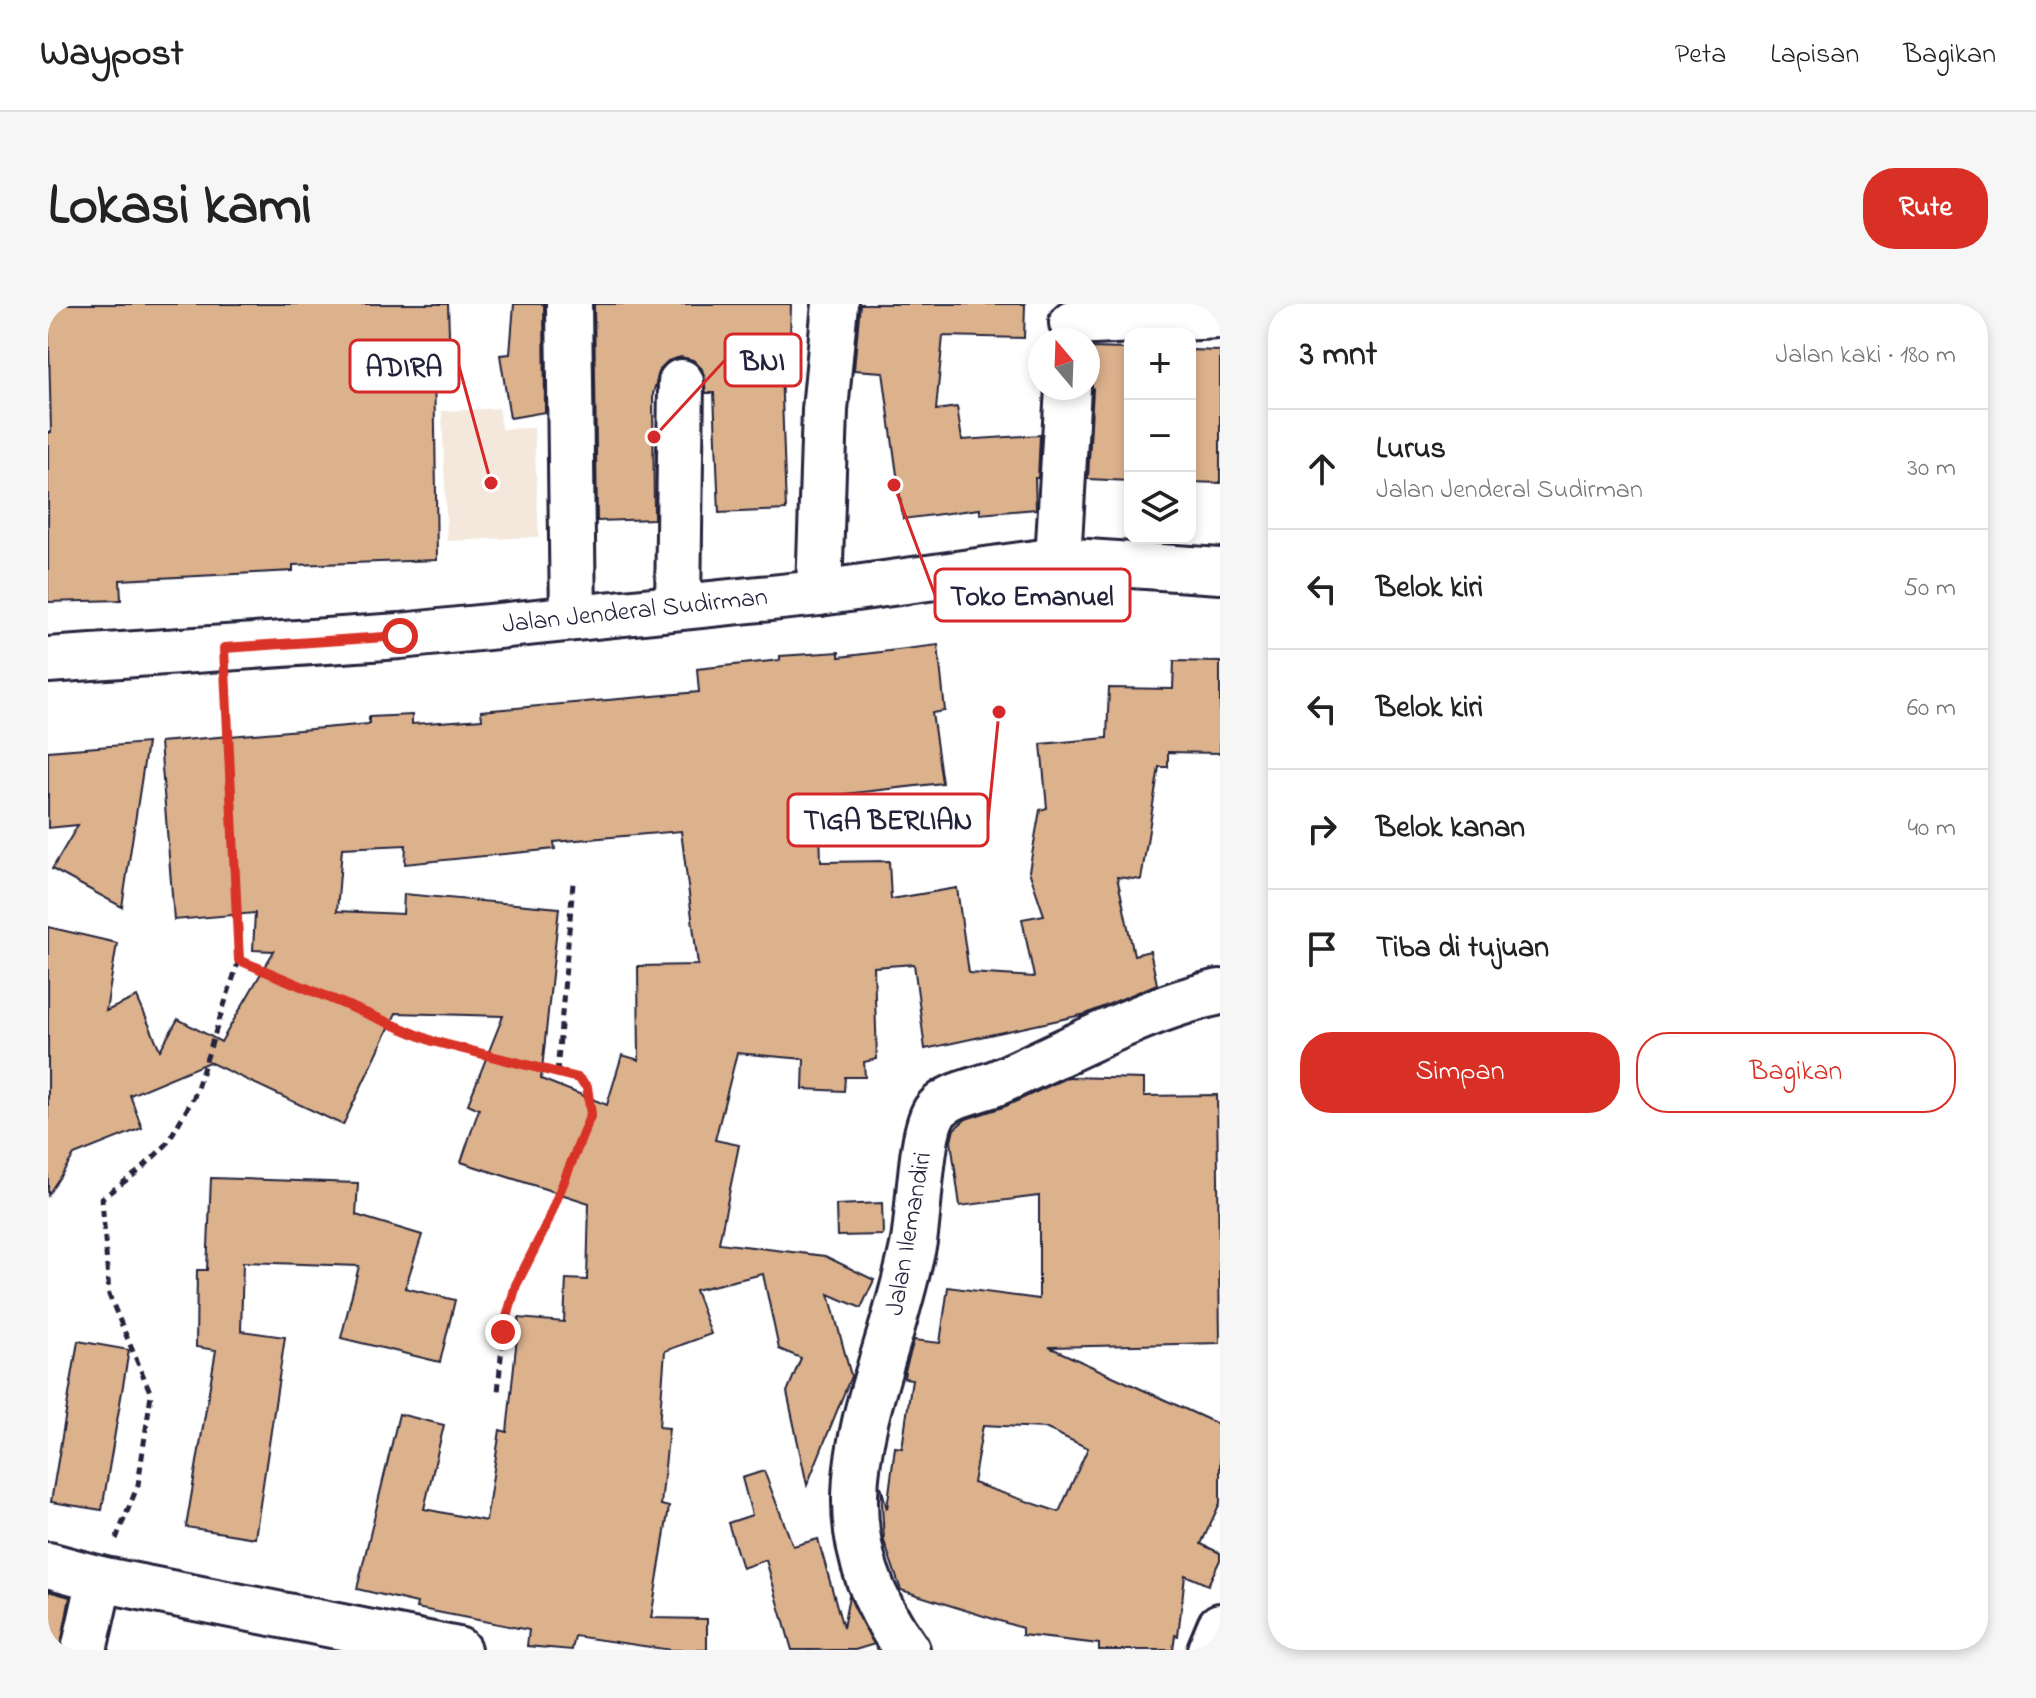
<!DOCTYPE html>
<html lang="id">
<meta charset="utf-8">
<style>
body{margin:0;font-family:"Indie Flower",sans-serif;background:#f6f6f6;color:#222}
.controls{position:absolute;right:24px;top:24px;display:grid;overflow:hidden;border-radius:16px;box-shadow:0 4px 12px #0003}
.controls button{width:72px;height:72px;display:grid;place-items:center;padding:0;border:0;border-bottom:2px solid #e0e0e0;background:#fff;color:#222;font:40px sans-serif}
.compass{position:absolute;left:980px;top:24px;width:72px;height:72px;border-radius:50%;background:#fff;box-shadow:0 4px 12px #0003;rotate:341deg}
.stop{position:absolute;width:24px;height:24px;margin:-18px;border:6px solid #d93025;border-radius:50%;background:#fff}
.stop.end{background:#d93025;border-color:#fff;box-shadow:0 2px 8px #0008}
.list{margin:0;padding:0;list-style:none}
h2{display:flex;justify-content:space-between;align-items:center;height:104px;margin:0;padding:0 32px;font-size:34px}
h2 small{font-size:26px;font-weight:400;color:#767676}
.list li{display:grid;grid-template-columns:52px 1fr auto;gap:24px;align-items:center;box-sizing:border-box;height:120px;padding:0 32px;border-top:2px solid #e0e0e0}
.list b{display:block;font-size:30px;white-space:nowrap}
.list p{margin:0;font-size:26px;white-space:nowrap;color:#767676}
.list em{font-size:26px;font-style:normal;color:#767676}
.actions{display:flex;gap:16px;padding:24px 32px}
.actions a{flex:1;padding:18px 0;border:2px solid #d93025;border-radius:32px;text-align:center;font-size:28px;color:#d93025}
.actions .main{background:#d93025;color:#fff}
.icon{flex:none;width:44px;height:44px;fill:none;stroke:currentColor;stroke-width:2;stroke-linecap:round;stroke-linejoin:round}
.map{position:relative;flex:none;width:1172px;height:1346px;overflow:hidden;border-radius:32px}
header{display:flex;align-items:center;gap:48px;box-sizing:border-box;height:112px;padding:0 40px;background:#fff;border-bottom:2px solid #e0e0e0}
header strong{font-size:38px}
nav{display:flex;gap:44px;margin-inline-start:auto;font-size:28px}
.intro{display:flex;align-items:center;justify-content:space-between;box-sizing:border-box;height:192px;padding:0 48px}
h1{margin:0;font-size:56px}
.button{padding:20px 36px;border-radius:32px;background:#d93025;color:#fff;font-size:28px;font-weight:700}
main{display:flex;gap:48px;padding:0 48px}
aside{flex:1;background:#fff;border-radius:32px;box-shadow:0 4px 12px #0003}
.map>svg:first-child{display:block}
.built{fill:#f4e8dd}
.building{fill:#dcb28d;stroke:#22223b;stroke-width:2;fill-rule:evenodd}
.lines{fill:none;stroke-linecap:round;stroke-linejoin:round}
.minor-casing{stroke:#22223b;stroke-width:50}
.major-casing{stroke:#22223b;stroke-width:50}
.path{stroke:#22223b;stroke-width:5;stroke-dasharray:8 6;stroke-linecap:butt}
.minor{stroke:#fff;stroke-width:44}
.major{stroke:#fff;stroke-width:44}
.route{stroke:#d93025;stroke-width:10}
.labels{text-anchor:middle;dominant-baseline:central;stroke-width:8;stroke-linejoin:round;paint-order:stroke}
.street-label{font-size:26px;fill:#22223b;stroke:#fff}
.leader{fill:none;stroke:#d62828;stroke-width:3}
.callout-dot{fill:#d62828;stroke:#fff;stroke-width:3}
.callout{fill:#fff;stroke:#d62828;stroke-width:3}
.callout-label{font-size:28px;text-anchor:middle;font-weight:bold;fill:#22223b}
</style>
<header>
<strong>Waypost</strong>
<nav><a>Peta</a><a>Lapisan</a><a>Bagikan</a></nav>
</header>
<div class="intro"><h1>Lokasi kami</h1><a class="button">Rute</a></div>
<main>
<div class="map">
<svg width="1172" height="1346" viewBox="0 0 1172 1346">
<rect width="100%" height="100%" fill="#fff"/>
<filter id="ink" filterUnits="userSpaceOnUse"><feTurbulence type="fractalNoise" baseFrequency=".0125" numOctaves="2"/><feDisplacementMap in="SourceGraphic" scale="16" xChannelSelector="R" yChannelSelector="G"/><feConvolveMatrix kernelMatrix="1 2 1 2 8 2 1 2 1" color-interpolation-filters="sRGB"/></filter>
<g filter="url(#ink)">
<path class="built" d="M451 104 453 125 486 124 491 233 399 237 394 107Z"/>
<g class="building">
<path d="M0 0H400L402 59H386L389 256 245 261V267L72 276 73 296 0 298V128H3Z"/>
<path d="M466 0H496L497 108 462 114 452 51 462 50Z"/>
<path d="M546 0H743L742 36H732L738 206 671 209 666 89H658L654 65 645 56 633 53 620 57 612 65 605 90 606 215 549 217Z"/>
<path d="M812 0H977L976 34 895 32 888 106 909 103 914 136 992 131 990 174H987L988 205 932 210V205L855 215 835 68 806 66Z"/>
<path d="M1040 44 1082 45V177L1040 175 1045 85 1040 70Z"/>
<path d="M1142 46 1172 47V179L1142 178Z"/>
<path d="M890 341 897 407 884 409 894 479 771 493 773 558 841 557 843 595 909 584 921 669 986 673 974 615 996 611 981 567 992 506 999 504 993 440 1059 434 1061 384 1125 385 1126 357 1172 358V449L1120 448V463H1111L1093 576 1069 573 1086 651 1102 647 1109 680 1038 710 877 745 866 660 826 663 829 755 816 758 817 773H797L796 787 755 785 756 755 689 749 667 836 691 841 671 939 777 952 826 976 813 1004 781 990 803 1072 759 1181 739 1088 753 1054 731 1045 715 970 647 986 663 1030 617 1047 611 1123 621 1124 613 1201 621 1203 603 1314 659 1315V1346H623L527 1332 524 1346 479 1342 481 1326 368 1304 369 1299 309 1285 351 1110 396 1121 376 1205 438 1217 452 1126 459 1128 471 1014 516 1018 518 975 539 976 541 899 413 858 431 805 420 800 455 712 348 709 295 821 161 758 82 791 94 824 26 851 0 891V623L69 639 58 707 89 693 112 746 130 715 173 738 226 647 205 646 207 609 126 616 112 438 321 420V413L364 411V420L434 415 433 407 651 388 649 365 732 356V352L791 348V353ZM633 527 650 661 590 662 591 756 574 751 559 801 493 775 511 604 356 590 355 610 289 607 294 544 358 541 357 560 507 545 506 538Z"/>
<path d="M99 439 74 603 4 565 30 521 0 524V447Z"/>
<path d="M1020 773 1096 775V792L1169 791 1172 1039 1001 1043 1172 1121V1199L1153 1240 1172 1249V1256L1160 1281 1137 1271 1130 1332 1127 1331 1125 1346H1051V1340L974 1331V1324L853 1286 836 1237 833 1182 839 1205 847 1143 854 1144 864 1075 856 1074 857 1067 866 1036 892 1039 900 983 991 995V892L912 902 903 837 906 825 918 815 958 802ZM935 1121 997 1124 1040 1144 1011 1208 925 1179Z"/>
<path d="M163 874 310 879 308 911 374 931 357 984 407 996 392 1058 293 1034 311 962 195 958 193 1027 237 1033 207 1234 138 1223 168 1046 148 1043 149 966H159Z"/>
<path d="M834 899 835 931 789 932 788 901Z"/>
<path d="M30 1037 81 1046 54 1206 3 1198Z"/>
<path d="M716 1167 745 1242 770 1235 795 1324 801 1292 827 1340 807 1346H744L718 1256 694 1264 680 1219 704 1211 694 1174Z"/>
<path d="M0 1287 22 1293 12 1346H0Z"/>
</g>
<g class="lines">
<defs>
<g id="minor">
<path d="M521 0 525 314"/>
<path d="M1024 19 1172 12"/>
<path d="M1010 256 1020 84"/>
<path d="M771 289 777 106 787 0"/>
<path d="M630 303 633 78"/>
<path d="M0 1261 52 1275 410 1346"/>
<path d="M36 1346 52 1275"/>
<path d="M859 1346C753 1201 837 1087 866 937 871 909 873 824 888 806 903 789 928 787 948 779 1019 748 1097 704 1172 688"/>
<path d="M1162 1346 1172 1322"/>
</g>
<path id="major" d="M0 356 352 332 771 289 1010 256 1172 267"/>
</defs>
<use href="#minor" class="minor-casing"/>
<use href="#major" class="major-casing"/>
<g class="path">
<path d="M191 656 384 737 530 774 539 783 543 810 497 924 468 981 455 1028 450 1089"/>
<path d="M509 769 525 579"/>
<path d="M68 1235 90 1181 103 1090 61 991 54 894 91 867 118 841 146 793 191 656 178 385"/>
</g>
<use href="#minor" class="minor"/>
<use href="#major" class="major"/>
</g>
</g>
<g class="lines" filter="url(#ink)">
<path class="route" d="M352 332 176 344 191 656 384 737 530 774 539 783 543 810 497 924 468 981 455 1028"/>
</g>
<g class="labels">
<g class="street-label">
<text transform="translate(587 308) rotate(-6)">Jalan Jenderal Sudirman</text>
<text transform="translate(862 930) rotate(-80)">Jalan Ilemandiri</text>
</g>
</g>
<path class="leader" d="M606 133L677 56M443 179L411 62M846 181L887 291M951 408L940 516"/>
<g class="callout-dot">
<circle cx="606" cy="133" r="8"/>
<circle cx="443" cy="179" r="8"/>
<circle cx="846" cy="181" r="8"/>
<circle cx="951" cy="408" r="8"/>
</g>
<g class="callout">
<rect x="677" y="30" width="76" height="52" rx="8"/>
<rect x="302" y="36" width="109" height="52" rx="8"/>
<rect x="887" y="265" width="195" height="52" rx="8"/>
<rect x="740" y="490" width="200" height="52" rx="8"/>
</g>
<g class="callout-label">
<text x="715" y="66">BNI</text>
<text x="356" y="72">ADIRA</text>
<text x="984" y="301">Toko Emanuel</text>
<text x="840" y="525">TIGA BERLIAN</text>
</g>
</svg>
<div class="controls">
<button>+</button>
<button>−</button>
<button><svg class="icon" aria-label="layers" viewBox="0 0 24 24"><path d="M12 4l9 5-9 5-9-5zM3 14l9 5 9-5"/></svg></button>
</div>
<svg class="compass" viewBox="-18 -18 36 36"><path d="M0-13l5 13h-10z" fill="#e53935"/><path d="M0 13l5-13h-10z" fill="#767676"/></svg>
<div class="stop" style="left:352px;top:332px"></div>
<div class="stop end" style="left:455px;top:1028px"></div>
</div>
<aside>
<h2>3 mnt<small>Jalan kaki · 180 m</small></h2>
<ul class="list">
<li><svg class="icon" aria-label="ahead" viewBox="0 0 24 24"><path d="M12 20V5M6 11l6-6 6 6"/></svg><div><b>Lurus</b><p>Jalan Jenderal Sudirman</p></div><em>30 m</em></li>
<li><svg class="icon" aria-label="left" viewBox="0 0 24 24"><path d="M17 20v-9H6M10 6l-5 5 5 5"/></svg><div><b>Belok kiri</b></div><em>50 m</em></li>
<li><svg class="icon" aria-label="left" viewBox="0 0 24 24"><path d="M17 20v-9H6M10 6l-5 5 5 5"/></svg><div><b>Belok kiri</b></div><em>60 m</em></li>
<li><svg class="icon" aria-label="right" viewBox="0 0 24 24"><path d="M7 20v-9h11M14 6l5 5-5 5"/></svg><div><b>Belok kanan</b></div><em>40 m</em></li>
<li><svg class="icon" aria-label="arrive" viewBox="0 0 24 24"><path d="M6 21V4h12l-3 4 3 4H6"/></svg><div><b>Tiba di tujuan</b></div></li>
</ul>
<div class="actions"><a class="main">Simpan</a><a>Bagikan</a></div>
</aside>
</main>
